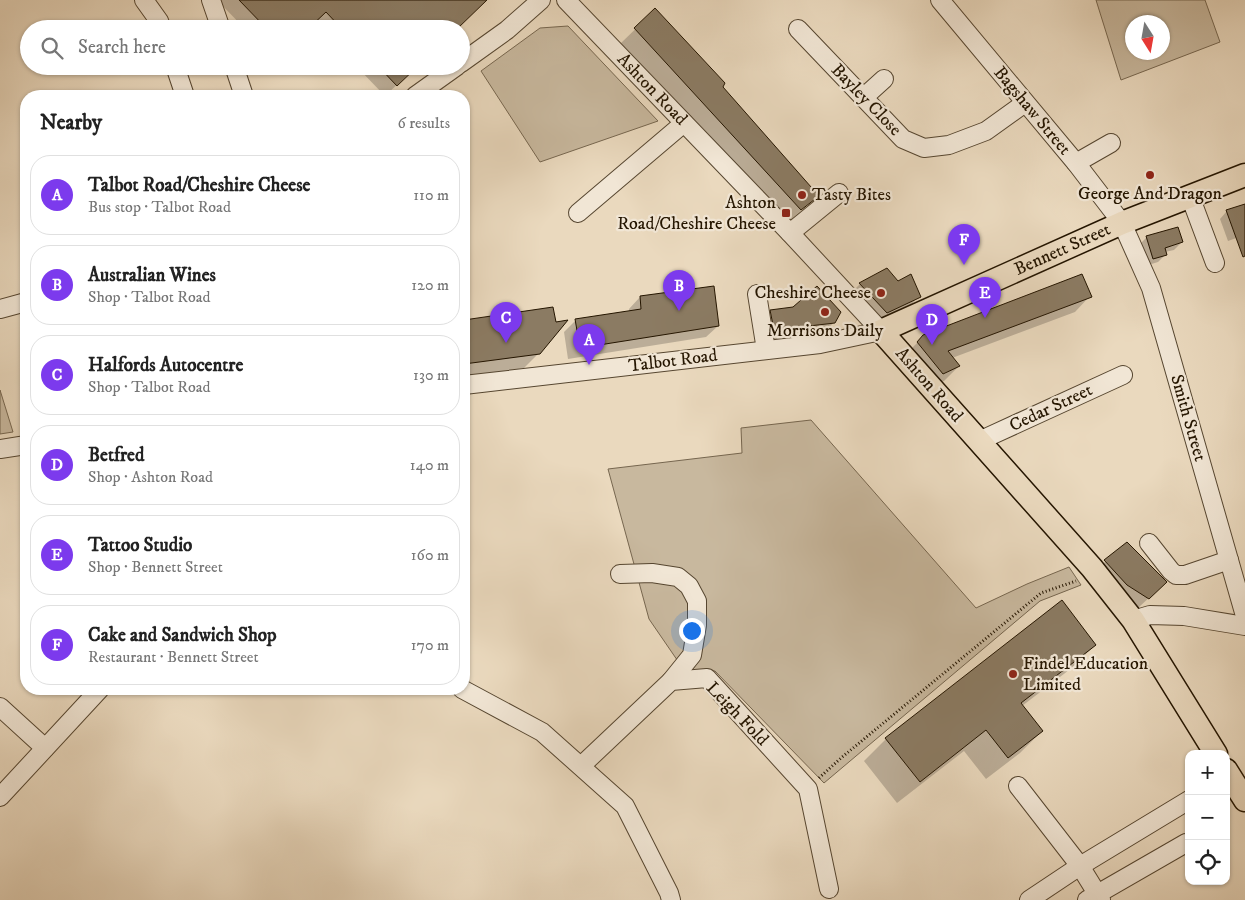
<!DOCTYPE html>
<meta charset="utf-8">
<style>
body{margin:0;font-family:"IM FELL DW Pica",serif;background:#f6f6f6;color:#222}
.controls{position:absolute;right:15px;bottom:15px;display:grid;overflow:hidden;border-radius:10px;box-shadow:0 1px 4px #0004}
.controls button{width:45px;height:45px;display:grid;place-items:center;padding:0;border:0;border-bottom:1px solid #e0e0e0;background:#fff;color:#222;font:25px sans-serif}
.compass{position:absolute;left:1125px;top:15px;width:45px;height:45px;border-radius:50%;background:#fff;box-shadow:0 1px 4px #0004;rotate:169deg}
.you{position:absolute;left:691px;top:630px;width:18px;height:18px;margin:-12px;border:4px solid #fff;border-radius:50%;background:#1a73e8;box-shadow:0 0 0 8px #1a73e833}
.badge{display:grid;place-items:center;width:32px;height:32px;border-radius:50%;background:#7c3aed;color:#fff;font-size:16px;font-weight:700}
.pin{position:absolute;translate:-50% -41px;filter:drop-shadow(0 1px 2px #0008)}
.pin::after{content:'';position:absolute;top:26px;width:18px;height:15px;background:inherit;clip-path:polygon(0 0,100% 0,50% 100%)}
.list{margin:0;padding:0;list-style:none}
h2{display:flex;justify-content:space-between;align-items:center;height:65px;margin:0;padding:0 20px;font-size:21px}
h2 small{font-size:16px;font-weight:400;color:#767676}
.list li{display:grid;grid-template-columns:32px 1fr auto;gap:15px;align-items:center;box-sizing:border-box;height:80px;margin:0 10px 10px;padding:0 10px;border:1px solid #e0e0e0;border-radius:20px}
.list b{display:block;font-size:19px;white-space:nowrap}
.list p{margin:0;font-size:16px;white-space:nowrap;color:#767676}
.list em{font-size:16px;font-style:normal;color:#767676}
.icon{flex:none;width:28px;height:28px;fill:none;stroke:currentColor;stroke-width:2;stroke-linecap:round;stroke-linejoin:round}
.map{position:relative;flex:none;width:1245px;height:900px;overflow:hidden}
.search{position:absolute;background:#fff;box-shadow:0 1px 4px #0004;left:20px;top:20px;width:450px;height:55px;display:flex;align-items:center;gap:12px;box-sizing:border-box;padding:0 18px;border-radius:28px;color:#767676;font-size:19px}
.panel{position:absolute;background:#fff;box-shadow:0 1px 4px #0004;left:20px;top:90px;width:450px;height:605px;border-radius:20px}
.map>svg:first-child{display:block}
.green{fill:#c8b89e;stroke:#76664f;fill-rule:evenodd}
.shadow{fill:#0003}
.building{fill:#8b7b63;stroke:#241500}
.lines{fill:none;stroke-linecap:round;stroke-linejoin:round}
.minor-casing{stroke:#564630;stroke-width:20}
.major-casing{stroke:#241500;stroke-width:25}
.path{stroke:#241500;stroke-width:3;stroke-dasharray:1 2.5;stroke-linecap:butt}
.minor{stroke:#f1e6d5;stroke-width:18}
.major{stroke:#ead9be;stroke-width:22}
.poi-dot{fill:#8f2418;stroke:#f1e6d5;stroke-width:2}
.labels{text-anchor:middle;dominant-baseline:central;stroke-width:4.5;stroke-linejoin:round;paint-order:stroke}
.street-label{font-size:18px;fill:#241500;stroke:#f1e6d5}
.poi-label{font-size:18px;fill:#241500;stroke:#f1e6d5}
</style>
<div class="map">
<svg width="1245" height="900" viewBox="0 0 1245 900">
<rect width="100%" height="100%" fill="#ead9be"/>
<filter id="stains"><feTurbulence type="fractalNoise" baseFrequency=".004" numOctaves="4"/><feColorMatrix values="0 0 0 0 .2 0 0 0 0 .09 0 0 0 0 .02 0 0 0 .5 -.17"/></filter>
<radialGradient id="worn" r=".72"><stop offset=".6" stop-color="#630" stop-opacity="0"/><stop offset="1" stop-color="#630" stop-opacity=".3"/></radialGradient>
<g class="green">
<path d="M1096 0H1205L1220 42 1121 80ZM1162 22V52H1132V22Z"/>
<path d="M568 26 658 121 540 162 481 71 540 28Z"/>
<path d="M0 390 13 432 0 434Z"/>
<path d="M811 420 976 608 1027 584 1069 567 1081 585 1040 601 824 783 715 671 684 670 649 619 608 469 742 453 741 428Z"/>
</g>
<g class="shadow">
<path d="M217 0H486L456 29H320L314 22 307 29H245Z"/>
<path d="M655 10 817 196 785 225 620 44Z"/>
<path d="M356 66H417L385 96Z"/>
<path d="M1245 205V235L1228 241 1220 219 1227 211Z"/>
<path d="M1147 237 1182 242 1174 250 1165 252V255L1158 262 1145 266 1139 245Z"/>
<path d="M898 283 919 296 908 308 875 324 849 295 860 284Z"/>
<path d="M1090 296 1075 312 952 358 959 366 944 381 928 389 908 352 924 336Z"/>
<path d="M640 297 718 326 706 337 568 359 564 332 576 320 629 312V309Z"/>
<path d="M552 308 539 353 524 368 464 377V321Z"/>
<path d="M771 311 834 322 823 334 762 341 759 323Z"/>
<path d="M1127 544 1153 594 1137 609 1093 572Z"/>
<path d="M1095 645 1073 667 1022 706 1042 731 1020 753 986 779 964 751 897 803 864 761 886 739Z"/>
</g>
<g class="building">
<path d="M239 0H487L457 29H342L326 12 308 29H267Z"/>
<path d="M655 8 725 83 723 87 819 196 801 210 634 28Z"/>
<path d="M378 66H418L397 86Z"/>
<path d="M1245 204V256L1243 257 1226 210Z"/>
<path d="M1178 227 1183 242 1165 248 1167 255 1153 259 1146 236Z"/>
<path d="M887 268 898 281 911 274 921 297 887 313 859 283Z"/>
<path d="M1082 274 1092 297 948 351 960 366 943 374 917 342 923 335Z"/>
<path d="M714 286 719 326 580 348 575 319 641 309 640 296Z"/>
<path d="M817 286 841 312 835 323 774 330 770 310 793 307Z"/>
<path d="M553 307 556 322 568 320 540 354 464 364V320Z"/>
<path d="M1127 542 1167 582 1149 599 1127 585 1104 560Z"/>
<path d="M1062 600 1096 645 1021 703 1043 731 1008 758 986 730 920 782 885 738Z"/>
</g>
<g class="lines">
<defs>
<g id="minor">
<path d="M144 0 159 21 162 29"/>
<path d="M211 0 221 29"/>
<path id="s1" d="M566 0 790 233 881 331"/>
<path d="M940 0 1076 163 1122 223 1151 288 1245 616"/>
<path d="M798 29 903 139 924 148 949 145 986 131 1025 103"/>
<path d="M461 63 507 30 541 0"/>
<path d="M175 66 185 96"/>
<path d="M234 66 244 96"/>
<path d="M415 96 457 66"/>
<path d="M863 98 884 79"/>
<path d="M1076 163 1111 143"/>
<path d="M1190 196 1215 263"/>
<path d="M578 213 684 123"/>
<path d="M790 233 839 193"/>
<path d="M757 294 766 350"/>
<path d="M0 309 26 302"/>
<path d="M464 385 820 344 881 331"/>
<path d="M979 441 1123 375"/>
<path d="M0 449 26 445"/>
<path d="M1149 543 1171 571 1176 575H1185L1229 560"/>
<path d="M620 574 652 573 678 577 689 586 697 601V625L692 655 671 681"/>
<path d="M1133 620 1150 615 1184 616 1245 626"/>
<path d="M462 689 542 732 625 806 669 893 671 900"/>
<path d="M0 707 45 748"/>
<path d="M581 766 671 681 707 678 808 789 829 889"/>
<path d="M1018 786 1080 866 1101 900"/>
<path d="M0 797 100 689"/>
<path d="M1029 900 1080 866 1189 800"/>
<path d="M1087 900 1186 843"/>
</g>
<g id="major">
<path id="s2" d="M1216 754 1133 620 1092 568 881 331 1122 223 1245 175"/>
<path d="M1226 770 1245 800"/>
</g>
</defs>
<use href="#minor" class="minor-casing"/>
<use href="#major" class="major-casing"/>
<path class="path" d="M819 778 841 758 1041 593 1076 581"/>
<use href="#minor" class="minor"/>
<use href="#major" class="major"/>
</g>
<g class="poi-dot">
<circle cx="1150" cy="175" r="5"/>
<circle cx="802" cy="195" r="5"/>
<rect x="781" y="208" width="10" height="10" rx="2.5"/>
<circle cx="881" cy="293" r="5"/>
<circle cx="825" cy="312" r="5"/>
<circle cx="1013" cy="674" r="5"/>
</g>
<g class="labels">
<g class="street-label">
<text stroke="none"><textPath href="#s1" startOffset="124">Ashton Road</textPath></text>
<text transform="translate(866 100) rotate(46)">Bayley Close</text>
<text transform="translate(1032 111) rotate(50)">Bagshaw Street</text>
<text stroke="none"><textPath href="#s2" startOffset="740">Bennett Street</textPath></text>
<text transform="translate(673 361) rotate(-7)">Talbot Road</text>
<text transform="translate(929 385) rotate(49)">Ashton Road</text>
<text transform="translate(1051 408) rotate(-25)">Cedar Street</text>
<text transform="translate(1188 418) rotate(74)">Smith Street</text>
<text transform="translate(737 714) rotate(46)">Leigh Fold</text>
</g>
<g class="poi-label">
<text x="1150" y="194">George And Dragon</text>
<text x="812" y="195" text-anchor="start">Tasty Bites</text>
<text x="776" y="203" text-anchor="end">Ashton<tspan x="776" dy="21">Road/Cheshire Cheese</tspan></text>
<text x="871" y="293" text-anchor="end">Cheshire Cheese</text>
<text x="825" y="331">Morrisons Daily</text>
<text x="1023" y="664" text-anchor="start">Findel Education<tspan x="1023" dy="21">Limited</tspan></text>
</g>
</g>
<rect width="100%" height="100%" filter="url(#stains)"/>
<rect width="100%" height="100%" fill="url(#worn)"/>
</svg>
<div class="controls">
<button>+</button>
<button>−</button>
<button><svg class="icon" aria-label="locate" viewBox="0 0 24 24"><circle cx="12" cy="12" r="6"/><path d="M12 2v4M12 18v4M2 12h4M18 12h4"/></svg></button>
</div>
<svg class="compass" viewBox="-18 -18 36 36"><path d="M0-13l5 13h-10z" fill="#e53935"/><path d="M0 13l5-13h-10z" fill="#767676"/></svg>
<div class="you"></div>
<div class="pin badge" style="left:589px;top:365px">A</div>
<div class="pin badge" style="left:679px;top:311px">B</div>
<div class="pin badge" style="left:506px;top:343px">C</div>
<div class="pin badge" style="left:932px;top:345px">D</div>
<div class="pin badge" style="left:985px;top:318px">E</div>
<div class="pin badge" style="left:964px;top:265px">F</div>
<div class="search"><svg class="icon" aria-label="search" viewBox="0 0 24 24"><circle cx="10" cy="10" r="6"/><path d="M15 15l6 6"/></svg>Search here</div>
<section class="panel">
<h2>Nearby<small>6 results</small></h2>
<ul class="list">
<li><span class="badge">A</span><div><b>Talbot Road/Cheshire Cheese</b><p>Bus stop · Talbot Road</p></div><em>110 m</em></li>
<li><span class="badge">B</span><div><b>Australian Wines</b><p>Shop · Talbot Road</p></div><em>120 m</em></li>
<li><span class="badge">C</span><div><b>Halfords Autocentre</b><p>Shop · Talbot Road</p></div><em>130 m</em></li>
<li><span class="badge">D</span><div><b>Betfred</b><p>Shop · Ashton Road</p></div><em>140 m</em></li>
<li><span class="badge">E</span><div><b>Tattoo Studio</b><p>Shop · Bennett Street</p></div><em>160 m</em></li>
<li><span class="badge">F</span><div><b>Cake and Sandwich Shop</b><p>Restaurant · Bennett Street</p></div><em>170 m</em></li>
</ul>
</section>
</div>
